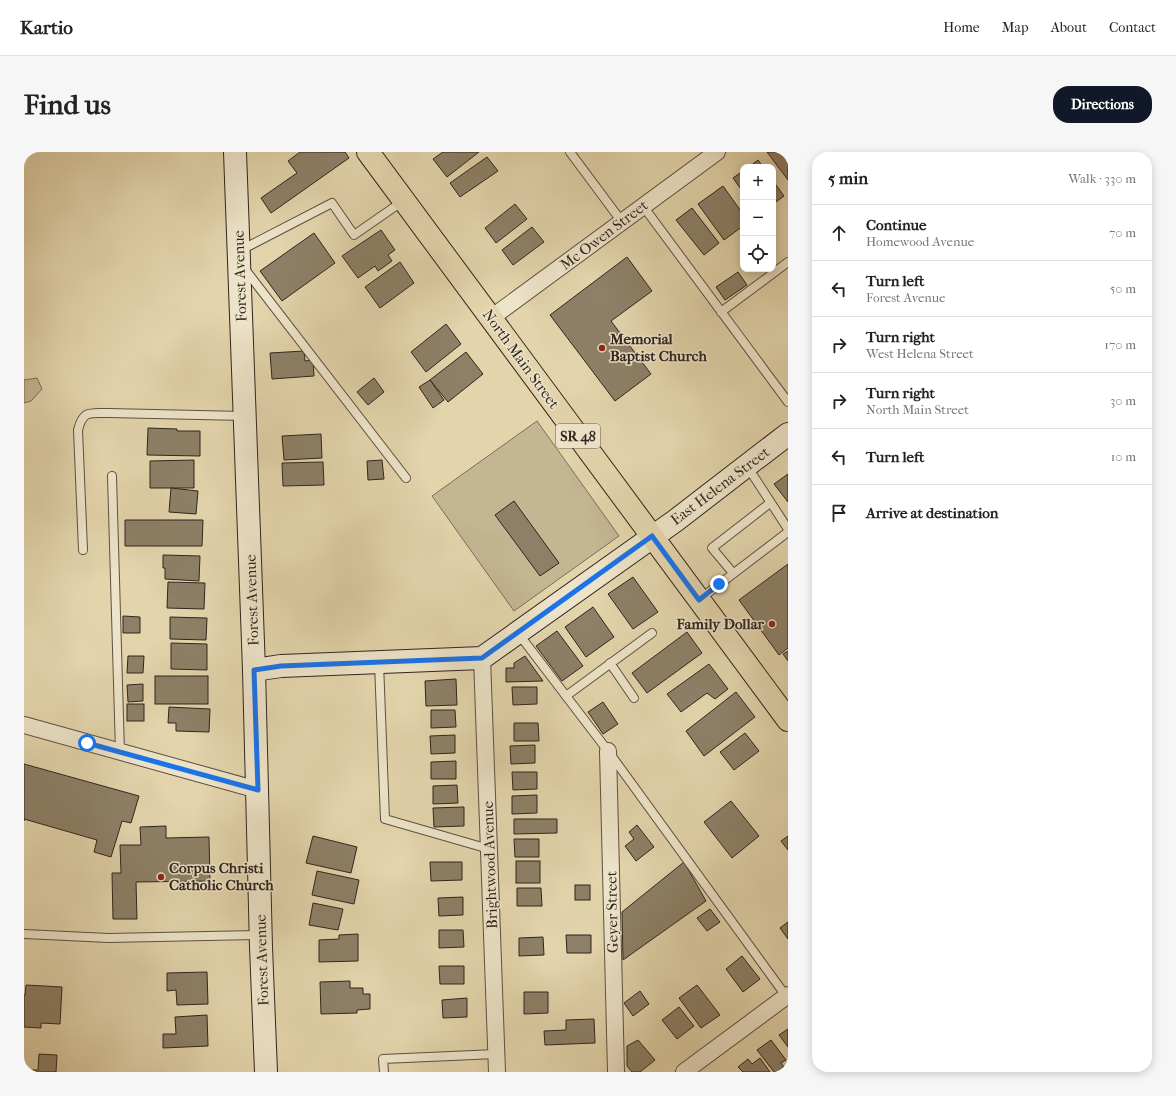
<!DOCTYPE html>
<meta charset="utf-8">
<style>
body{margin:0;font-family:"IM FELL French Canon",serif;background:#f6f6f6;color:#222}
.controls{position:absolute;right:12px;top:12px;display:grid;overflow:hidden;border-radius:8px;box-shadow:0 2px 10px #0003}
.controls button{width:36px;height:36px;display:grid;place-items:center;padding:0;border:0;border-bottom:1px solid #e0e0e0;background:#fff;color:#222;font:20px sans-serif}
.stop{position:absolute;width:12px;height:12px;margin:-9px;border:3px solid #1a73e8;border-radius:50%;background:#fff}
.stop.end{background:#1a73e8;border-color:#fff;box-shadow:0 1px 4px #0008}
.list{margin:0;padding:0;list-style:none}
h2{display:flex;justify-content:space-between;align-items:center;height:52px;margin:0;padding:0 16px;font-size:17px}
h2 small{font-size:13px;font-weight:400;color:#767676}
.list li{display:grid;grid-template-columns:26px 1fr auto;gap:12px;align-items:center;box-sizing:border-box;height:56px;padding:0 16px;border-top:1px solid #e0e0e0}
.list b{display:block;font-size:15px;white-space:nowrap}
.list p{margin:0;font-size:13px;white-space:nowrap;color:#767676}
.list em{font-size:13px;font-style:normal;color:#767676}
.icon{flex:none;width:22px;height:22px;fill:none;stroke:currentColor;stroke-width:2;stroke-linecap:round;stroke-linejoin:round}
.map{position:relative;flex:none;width:764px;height:920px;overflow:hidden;border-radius:16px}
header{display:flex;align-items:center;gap:24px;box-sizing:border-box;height:56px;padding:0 20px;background:#fff;border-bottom:1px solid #e0e0e0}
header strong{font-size:19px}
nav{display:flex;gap:22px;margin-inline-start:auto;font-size:14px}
.intro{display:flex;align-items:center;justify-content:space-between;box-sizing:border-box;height:96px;padding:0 24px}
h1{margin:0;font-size:28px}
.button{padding:10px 18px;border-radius:16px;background:#111827;color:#fff;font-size:14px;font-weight:700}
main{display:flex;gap:24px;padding:0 24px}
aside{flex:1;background:#fff;border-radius:16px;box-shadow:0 2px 10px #0003}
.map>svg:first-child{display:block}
.green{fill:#c4b693;stroke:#7a6e58}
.building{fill:#8d8067;stroke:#2f251e}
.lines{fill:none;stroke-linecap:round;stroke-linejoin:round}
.lane-casing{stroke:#5c5141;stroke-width:10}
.street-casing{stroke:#5c5141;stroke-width:18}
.secondary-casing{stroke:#2f251e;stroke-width:24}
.primary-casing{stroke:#2f251e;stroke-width:24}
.lane{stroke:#ede3c8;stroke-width:8}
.street{stroke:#ede3c8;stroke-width:16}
.secondary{stroke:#ede3c8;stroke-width:22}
.primary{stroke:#e3d4ab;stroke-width:22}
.route{stroke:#1a73e8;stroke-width:5}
.poi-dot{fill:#8f2418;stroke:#ede3c8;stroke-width:1.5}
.labels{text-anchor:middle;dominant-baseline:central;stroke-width:3;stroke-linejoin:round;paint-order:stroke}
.shield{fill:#ede3c8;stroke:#685e51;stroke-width:1}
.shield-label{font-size:14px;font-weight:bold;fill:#2f251e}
.street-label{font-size:15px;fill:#2f251e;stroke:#ede3c8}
.poi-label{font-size:15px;font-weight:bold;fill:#2f251e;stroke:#ede3c8;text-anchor:start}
</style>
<header>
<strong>Kartio</strong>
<nav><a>Home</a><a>Map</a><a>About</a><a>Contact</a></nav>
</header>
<div class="intro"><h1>Find us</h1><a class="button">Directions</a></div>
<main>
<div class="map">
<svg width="764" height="920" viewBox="0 0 764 920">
<rect width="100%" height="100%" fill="#e3d4ab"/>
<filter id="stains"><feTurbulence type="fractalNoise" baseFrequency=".005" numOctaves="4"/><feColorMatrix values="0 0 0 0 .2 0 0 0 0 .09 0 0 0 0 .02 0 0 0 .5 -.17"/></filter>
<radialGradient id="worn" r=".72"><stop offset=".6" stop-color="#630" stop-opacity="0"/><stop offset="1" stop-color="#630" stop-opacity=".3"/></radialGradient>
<g class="green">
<path d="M13 226 18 237 7 249 0 251V228Z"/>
<path d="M513 269 595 384 490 459 408 344Z"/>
</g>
<g class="building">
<path d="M276 0H321L325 6 247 61 237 46 273 21 264 9Z"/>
<path d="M419 0H455L423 25 409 7Z"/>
<path d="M743 0H764V28Z"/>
<path d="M463 5 474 19 436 45 426 31Z"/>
<path d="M734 8 739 15H725Z"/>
<path d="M719 19V40L709 26Z"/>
<path d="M749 29 760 44 749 52Z"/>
<path d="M699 34 719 62V74L700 88 674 52Z"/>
<path d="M491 52 503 67 472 91 461 76Z"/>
<path d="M668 56 695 91 680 103 652 68Z"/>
<path d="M508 75 520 90 489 113 478 98Z"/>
<path d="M357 78 371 98 364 103 368 109 354 119 351 114 334 126 318 104Z"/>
<path d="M290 81 311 111 258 149 236 119Z"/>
<path d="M603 105 628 139 587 169 627 222 591 249 526 163Z"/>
<path d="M376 110 390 131 356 156 341 135Z"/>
<path d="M714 120 723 133 701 148 692 135Z"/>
<path d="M422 172 437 192 402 220 387 200Z"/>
<path d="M280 199 281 209 289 208 290 224 248 227 246 201Z"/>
<path d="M442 200 459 222 424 250 406 228Z"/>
<path d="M350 226 360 240 344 253 333 240Z"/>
<path d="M406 228 420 248 409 256 395 235Z"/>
<path d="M124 276 153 277V279H176V304L123 303Z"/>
<path d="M297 282 298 306 260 308 258 284Z"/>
<path d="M170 308V336H126V309Z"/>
<path d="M358 308 360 327 344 328 343 309Z"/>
<path d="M299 310 300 333 259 334 258 311Z"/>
<path d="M764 322V350L750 332Z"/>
<path d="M147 336 174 339 172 362 145 360Z"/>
<path d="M490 349 535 411 516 424 471 363Z"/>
<path d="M101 368H179L178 394H101Z"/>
<path d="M139 403 176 404 175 429 141 427V416H139Z"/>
<path d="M764 412V496L755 503 715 448Z"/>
<path d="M609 425 634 460 609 477 584 442Z"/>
<path d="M144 430 181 431 180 457 143 456Z"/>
<path d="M569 455 590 485 562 505 541 475Z"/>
<path d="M99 464 116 465V481H99Z"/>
<path d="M146 465 183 466 182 488 146 487Z"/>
<path d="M533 479 559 514 538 529 512 494Z"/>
<path d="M663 480 678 501 623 541 608 521Z"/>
<path d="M147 491 183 492V518L147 517Z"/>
<path d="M764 499V509L759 502Z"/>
<path d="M104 504H120L119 521H103Z"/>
<path d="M501 504 519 529 482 530V516H490V511Z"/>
<path d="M685 512 704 537 691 547 683 541 657 560 643 542Z"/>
<rect x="131" y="524" width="53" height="28"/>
<path d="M432 527 433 553 402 554 401 529Z"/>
<path d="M119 532V549L104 550 103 533Z"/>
<path d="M488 535H513V552L489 553Z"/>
<path d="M712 540 731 565 680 604 662 579Z"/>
<path d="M579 550 594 572 579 582 564 560Z"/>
<rect x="103" y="552" width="17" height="17"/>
<path d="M145 555 186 557 185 580 152 579V571H144Z"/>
<path d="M407 558H431L432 575 407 576Z"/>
<path d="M490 571H514L515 589H490Z"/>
<path d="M721 581 735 599 710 618 696 600Z"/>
<path d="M431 583V601L407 602 406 584Z"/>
<path d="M511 593V611L487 612 486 594Z"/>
<path d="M432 609V627H407V610Z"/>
<path d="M0 612 115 644 107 671 98 669 87 705 70 700 73 688 0 667V669Z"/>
<path d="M488 620H513V637L489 638Z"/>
<path d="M433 633 434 651 409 652V634Z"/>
<path d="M513 643V661L488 662V644Z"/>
<path d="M707 649 735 684 708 706 680 670Z"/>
<path d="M440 655V674L410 675 409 656Z"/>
<path d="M490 667H533V681L490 682Z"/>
<path d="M613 673 630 695 612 709 601 694 610 687 605 680Z"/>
<path d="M142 674V686L185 685 186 729 112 730 113 767H89L88 721H97L96 693H117L116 675Z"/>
<path d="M289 684 333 695 327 721 282 711Z"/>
<path d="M764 684V698L757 689Z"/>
<path d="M490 687H515V705H491Z"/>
<rect x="492" y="709" width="24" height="22"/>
<path d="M406 710H438V728L407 729Z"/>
<path d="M660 710 682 749 599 808 598 760Z"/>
<path d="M293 719 335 728 330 752 288 743Z"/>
<rect x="551" y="733" width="15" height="15"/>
<path d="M493 736H517L518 754H493Z"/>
<path d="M439 745V763L415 764 414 746Z"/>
<path d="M289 751 319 757 314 778 285 773Z"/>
<path d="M686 757 696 770 683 779 673 766Z"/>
<path d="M764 770V787L756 776Z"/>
<path d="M415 778H439L440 795 415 796Z"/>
<path d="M334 782V809L295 810V788L315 787V783Z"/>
<path d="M542 783H567V801H543Z"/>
<path d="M519 785 520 803 495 804V786Z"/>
<path d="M718 804 736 827 719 840 702 817Z"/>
<path d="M415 814H440V832H416Z"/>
<path d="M183 820 184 852 153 853 152 838 143 839V821Z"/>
<path d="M326 829V836H339V842H346V857L333 858V861L297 862 296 830Z"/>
<path d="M2 833 38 835 36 872 17 871V876L0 875V843H1Z"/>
<path d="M673 833 696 863 677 876 655 846Z"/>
<path d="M616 839 625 852 609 864 600 851Z"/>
<path d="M500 840H524V861L500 862Z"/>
<path d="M443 846V865L419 866 418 848Z"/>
<path d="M655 855 670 874 653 887 638 868Z"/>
<path d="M183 863 184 894 139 896V882H152L151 865Z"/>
<path d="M570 867 571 891 521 893 520 879 542 878V868Z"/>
<path d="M764 877V895L755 883Z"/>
<path d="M614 888 631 908 616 920H608L603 914V894Z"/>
<path d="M747 888 762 908 757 911 763 919 762 920H750L733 898Z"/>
<path d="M15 902 33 903 32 920H6L7 918H14Z"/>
<path d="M736 906 746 920H719L714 915 724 907 728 912Z"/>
</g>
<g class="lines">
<defs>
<g id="lane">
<path d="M546 0 598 70"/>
<path d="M619 54 764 250"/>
<path d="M217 98 308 51 330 83 379 49"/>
<path d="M220 116 382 326"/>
<path d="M697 160 764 110"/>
<path d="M723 314 764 377"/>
<path d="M88 324 96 600"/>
<path d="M59 398 54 278C59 258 66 261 84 261L220 264"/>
<path d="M709 421 688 396 746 351"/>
<path d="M676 447 764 380"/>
<path d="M494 481 584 599 762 844"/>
<path d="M355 511 361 667 465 697"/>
<path d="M586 511 610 546"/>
<path d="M542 544 628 481"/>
<path d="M0 782 85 786 235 783"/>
<path d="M360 920 359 907 472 902"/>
</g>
<g id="street">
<path d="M467 166 693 0"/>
<path d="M458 506 473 920"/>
<path d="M0 573 234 638"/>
<path d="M584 599 592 920"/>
<path d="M660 920 764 843"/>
</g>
<g id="secondary">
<path d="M211 0 230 518 237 795 242 920"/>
<path d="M230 518 257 514 458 506 651 369 764 282"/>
</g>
<path id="primary" d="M344 0 764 568"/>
</defs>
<use href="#lane" class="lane-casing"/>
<use href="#street" class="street-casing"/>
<use href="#secondary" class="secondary-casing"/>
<use href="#primary" class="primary-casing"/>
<use href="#lane" class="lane"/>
<use href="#street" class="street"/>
<use href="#secondary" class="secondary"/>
<use href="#primary" class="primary"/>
</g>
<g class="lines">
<path class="route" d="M63 591 234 638 230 518 257 514 458 506 628 384 675 448 695 432"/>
</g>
<g class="poi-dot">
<circle cx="578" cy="196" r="4"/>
<circle cx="748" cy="472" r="4"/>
<circle cx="137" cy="725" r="4"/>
</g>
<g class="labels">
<rect class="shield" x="532" y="272" width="44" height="24" rx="3"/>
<g class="shield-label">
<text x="554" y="284">SR 48</text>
</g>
<g class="street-label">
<text transform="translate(580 83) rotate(-37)">Mc Owen Street</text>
<text transform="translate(216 124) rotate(-92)">Forest Avenue</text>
<text transform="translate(497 207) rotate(54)">North Main Street</text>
<text transform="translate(696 334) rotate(-37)">East Helena Street</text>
<text transform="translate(228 448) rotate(-92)">Forest Avenue</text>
<text transform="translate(466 713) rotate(-92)">Brightwood Avenue</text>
<text transform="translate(588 760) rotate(-91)">Geyer Street</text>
<text transform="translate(238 808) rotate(-92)">Forest Avenue</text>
</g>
<g class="poi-label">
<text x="586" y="187">Memorial<tspan x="586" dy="17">Baptist Church</tspan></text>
<text x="740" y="472" text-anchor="end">Family Dollar</text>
<text x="145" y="716">Corpus Christi<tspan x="145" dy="17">Catholic Church</tspan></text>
</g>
</g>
<rect width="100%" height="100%" filter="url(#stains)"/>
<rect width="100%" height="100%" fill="url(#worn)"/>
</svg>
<div class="controls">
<button>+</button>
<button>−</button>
<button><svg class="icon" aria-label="locate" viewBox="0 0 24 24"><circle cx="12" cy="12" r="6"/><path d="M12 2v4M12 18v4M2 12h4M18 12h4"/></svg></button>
</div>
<div class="stop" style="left:63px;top:591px"></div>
<div class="stop end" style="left:695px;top:432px"></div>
</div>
<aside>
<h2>5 min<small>Walk · 330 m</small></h2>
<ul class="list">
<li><svg class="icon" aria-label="ahead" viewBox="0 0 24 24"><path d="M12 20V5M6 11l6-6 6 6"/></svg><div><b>Continue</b><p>Homewood Avenue</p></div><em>70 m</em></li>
<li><svg class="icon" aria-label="left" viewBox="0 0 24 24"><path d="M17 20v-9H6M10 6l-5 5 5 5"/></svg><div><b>Turn left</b><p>Forest Avenue</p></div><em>50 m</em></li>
<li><svg class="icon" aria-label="right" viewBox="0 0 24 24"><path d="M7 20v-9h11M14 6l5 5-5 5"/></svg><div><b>Turn right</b><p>West Helena Street</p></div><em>170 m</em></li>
<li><svg class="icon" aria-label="right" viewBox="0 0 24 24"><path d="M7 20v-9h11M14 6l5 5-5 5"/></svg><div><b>Turn right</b><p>North Main Street</p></div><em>30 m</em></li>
<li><svg class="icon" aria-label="left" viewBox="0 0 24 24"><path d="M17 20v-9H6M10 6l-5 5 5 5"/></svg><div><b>Turn left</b></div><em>10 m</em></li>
<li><svg class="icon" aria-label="arrive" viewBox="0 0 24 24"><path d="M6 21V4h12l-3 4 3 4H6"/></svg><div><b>Arrive at destination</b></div></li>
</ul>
</aside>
</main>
